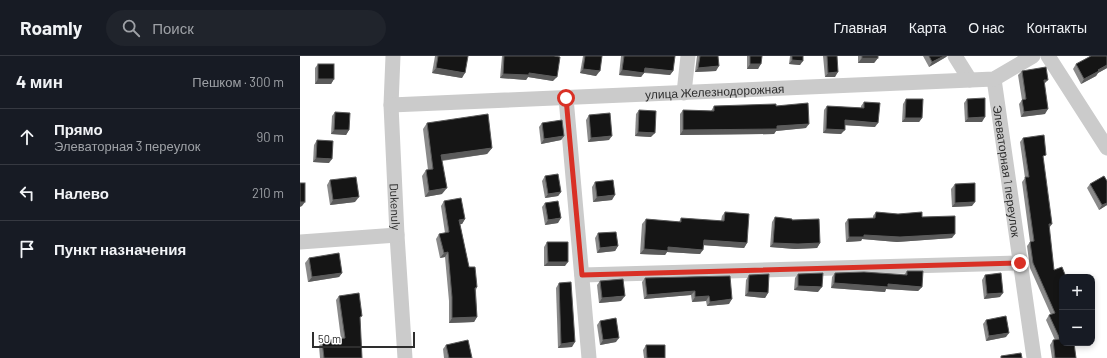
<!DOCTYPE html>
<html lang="ru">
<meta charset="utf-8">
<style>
body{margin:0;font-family:Barlow,sans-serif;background:#20242c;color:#f1f3f6}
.controls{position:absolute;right:12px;bottom:12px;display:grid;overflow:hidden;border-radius:8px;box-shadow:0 2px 6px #0003}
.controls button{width:36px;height:36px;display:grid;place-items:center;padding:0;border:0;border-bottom:1px solid #363941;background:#171b24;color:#f1f3f6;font:20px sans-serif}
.scale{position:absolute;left:12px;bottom:10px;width:103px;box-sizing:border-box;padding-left:4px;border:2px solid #2e2e2e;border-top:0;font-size:11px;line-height:14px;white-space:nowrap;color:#2e2e2e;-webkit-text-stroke:3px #fff;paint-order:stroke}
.stop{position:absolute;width:12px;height:12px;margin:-9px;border:3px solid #d93025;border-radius:50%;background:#fff}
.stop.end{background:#d93025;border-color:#fff;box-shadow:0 1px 4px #0008}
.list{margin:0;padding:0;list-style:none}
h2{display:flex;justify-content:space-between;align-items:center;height:52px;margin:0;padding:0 16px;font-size:17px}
h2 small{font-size:13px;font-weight:400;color:#9ea1a6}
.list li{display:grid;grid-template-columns:26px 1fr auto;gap:12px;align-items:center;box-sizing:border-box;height:56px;padding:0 16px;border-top:1px solid #363941}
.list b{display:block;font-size:15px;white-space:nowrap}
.list p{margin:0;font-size:13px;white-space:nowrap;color:#9ea1a6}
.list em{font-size:13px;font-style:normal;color:#9ea1a6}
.icon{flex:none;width:22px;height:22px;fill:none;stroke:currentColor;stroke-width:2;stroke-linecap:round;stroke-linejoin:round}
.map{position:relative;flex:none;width:807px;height:302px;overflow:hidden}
header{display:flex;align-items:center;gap:24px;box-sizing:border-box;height:56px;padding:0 20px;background:#171b24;border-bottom:1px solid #363941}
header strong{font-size:19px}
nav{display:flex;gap:22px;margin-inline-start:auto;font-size:14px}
.search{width:280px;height:36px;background:#20242c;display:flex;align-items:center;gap:10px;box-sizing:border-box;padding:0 14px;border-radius:22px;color:#9ea1a6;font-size:15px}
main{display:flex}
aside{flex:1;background:#171b24}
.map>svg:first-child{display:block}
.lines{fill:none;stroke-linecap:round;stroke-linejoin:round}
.minor{stroke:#cbcbcb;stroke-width:15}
.wall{fill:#8a8a8a}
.shaded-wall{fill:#5b5b5b}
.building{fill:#151515;stroke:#5b5b5b}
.route{stroke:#d93025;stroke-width:5}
.labels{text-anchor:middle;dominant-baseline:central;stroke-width:4;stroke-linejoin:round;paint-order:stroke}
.street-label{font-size:12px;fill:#2e2e2e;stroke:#fff}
</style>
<header>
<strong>Roamly</strong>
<div class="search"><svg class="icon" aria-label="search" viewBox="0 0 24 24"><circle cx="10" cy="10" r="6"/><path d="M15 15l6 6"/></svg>Поиск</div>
<nav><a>Главная</a><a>Карта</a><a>О нас</a><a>Контакты</a></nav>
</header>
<main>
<aside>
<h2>4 мин<small>Пешком · 300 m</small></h2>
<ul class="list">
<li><svg class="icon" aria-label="ahead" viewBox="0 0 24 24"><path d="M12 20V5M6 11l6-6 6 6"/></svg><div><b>Прямо</b><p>Элеваторная 3 переулок</p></div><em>90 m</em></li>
<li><svg class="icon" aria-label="left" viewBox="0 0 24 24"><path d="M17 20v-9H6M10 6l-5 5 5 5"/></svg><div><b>Налево</b></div><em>210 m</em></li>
<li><svg class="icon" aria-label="arrive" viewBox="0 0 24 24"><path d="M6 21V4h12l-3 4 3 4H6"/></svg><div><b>Пункт назначения</b></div></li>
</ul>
</aside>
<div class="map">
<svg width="807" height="302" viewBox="0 0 807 302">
<rect width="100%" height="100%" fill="#fff"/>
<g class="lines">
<g class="minor">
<path id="s1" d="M93 0 91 49 97 179 105 302"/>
<path d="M655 0 670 24"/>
<path d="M748 0 807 92"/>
<path id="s2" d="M694 23 734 302"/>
<path d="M384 37 388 0"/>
<path d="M266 42 289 302"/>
<path id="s3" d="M91 49 694 23 733 0"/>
<path d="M0 186 97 179"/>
<path d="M282 219 720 207"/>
</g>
</g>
<g class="wall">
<path d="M135 0H166L162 22 132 17Z"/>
<path d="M202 0H254L253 25 228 21 226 24 200 22Z"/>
<path d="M283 0H302L296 20 280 17Z"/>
<path d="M321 0H375L373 15 370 19 344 17 341 21 319 19Z"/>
<path d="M397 0H418L416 15 395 16Z"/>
<path d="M447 0H462L458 13H447Z"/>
<path d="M490 0H503L500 9 489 8Z"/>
<path d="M523 0H537L535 21H525Z"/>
<path d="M558 0H578V2L574 7H558Z"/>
<path d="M623 0H647L646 1 629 11Z"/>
<path d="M807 0V12L798 17 796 20 781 28 773 13 776 8Z"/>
<path d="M18 8 34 23 31 28H15V12Z"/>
<path d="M722 15 744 28 745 58 721 61 719 48 722 44 718 19Z"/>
<path d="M606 43 622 62 619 66H602L603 48Z"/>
<path d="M667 43 682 66H665L664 47Z"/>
<path d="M564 46 575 71 545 69 541 78 523 77 524 54 527 50 561 52V50Z"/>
<path d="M414 50H476L506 72 476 75 474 78 380 79V58L383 54 411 55Z"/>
<path d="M339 54 351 81 335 80 336 58Z"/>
<path d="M35 56 49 74 46 79 31 78 32 60Z"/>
<path d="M289 59 309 84 288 86 286 64Z"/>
<path d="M127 67 192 92 187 98 142 105V138L125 141 122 120 126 114H128L123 73Z"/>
<path d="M242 67 264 80 261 84 241 88 239 71Z"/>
<path d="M723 82 743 103 749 172 754 214 762 221 776 302H752L750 289 753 284H755L746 264 749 259H751L730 212 727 190 730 186 722 126 725 122 720 86Z"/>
<path d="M17 84 29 107 13 106 14 89Z"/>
<path d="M245 120 261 136 258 140 245 142 242 125Z"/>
<path d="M30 124 55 146 30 149 27 129Z"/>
<path d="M295 126 312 144 293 146 292 131Z"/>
<path d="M655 128 672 150 652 151 651 133Z"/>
<path d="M790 128 807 149 799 154 787 132Z"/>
<path d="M144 145 165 163 162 168H160L169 211 177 231 176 234 177 261 174 266 149 267V245L145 201 140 202 136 183 139 178 145 177 141 150Z"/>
<path d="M245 147 258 167 245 169 242 151Z"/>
<path d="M425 156 447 187 444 192 404 189 400 198 367 196 365 199 340 198 342 168 346 163 379 166 381 162 421 165 422 160Z"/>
<path d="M576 156 622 161 652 182 597 186 562 183 561 185 546 186 545 167 548 163 573 162V160Z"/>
<path d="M475 161 492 164 520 187 517 192 495 193 470 191 472 166Z"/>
<path d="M298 177 318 190 315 195 297 197 295 182Z"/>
<path d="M247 186 265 210H244V191Z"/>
<path d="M9 202 42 217 39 221 8 226 5 207Z"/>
<path d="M607 215 622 231 618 235 586 233 585 236 531 232 532 221 535 217 604 219Z"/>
<path d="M498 218 518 236 494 234 495 222Z"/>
<path d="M449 219 468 237 465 242 445 240 446 224Z"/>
<path d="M685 219 700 241 684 243 682 224Z"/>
<path d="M430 220 429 248 407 250 406 245 392 246 391 239 344 243 342 226 345 222Z"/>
<path d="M300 225 321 245 299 247 297 229Z"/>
<path d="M259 227 272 291 258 292 256 232Z"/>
<path d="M39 240 60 263 62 302H20L19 290 22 285 41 283 36 244Z"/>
<path d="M686 264 706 281 686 285 683 268Z"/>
<path d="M300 265 316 286 300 289 297 269Z"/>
<path d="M146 289 172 302H144L143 293Z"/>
<path d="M346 289 365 302H344L343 294Z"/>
</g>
<g class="shaded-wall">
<path d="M644 0H647L646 1 629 11 632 6Z"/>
<path d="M562 2H578L574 7H558Z"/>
<path d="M492 4 503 5 500 9 489 8Z"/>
<path d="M450 8H461L458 13H447Z"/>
<path d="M807 9V12L798 17 796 20 781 28 784 23 798 14Z"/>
<path d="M419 10 416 15 395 16 398 12Z"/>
<path d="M136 12 165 17 162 22 132 17Z"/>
<path d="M345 12 373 15 370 19 342 16Z"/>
<path d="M283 13 300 15 296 20 280 17Z"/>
<path d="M322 14 344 17 341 21 319 19Z"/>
<path d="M538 16 535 21H525L528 17Z"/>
<path d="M229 17 257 21 253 25 228 21 226 24 200 22 203 18Z"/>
<path d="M18 23H34L31 28H15Z"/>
<path d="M744 24H748L744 28Z"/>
<path d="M748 53 745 58 721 61 724 56Z"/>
<path d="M685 61 682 66H665L668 62Z"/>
<path d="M605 62H622L619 66H602Z"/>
<path d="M545 64 578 67 575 71 542 69Z"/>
<path d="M509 68 506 72 476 75 474 78 380 79 383 74 477 70Z"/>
<path d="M526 73 545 74 541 78 523 77Z"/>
<path d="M34 74H49L46 79 31 78Z"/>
<path d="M338 76 355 77 351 81 335 80Z"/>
<path d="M264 80 261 84 241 88 244 83Z"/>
<path d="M312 80 309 84 288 86 291 82Z"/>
<path d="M192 92 187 98 137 105 141 99Z"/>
<path d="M16 102 32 103 29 107 13 106Z"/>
<path d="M147 132 142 138 125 141 129 135Z"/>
<path d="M261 136 258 140 245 142 248 138Z"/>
<path d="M315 139 312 144 293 146 297 141Z"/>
<path d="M59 141 55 146 30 149 33 144Z"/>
<path d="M0 146H5L2 150 0 151Z"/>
<path d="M675 146 672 150 652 151 655 147Z"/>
<path d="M807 147V149L799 154 802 149Z"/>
<path d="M261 162 258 167 245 169 248 164Z"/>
<path d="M165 163 162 168 156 169 159 164Z"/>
<path d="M749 168H752L749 172Z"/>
<path d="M655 178 652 182 597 186 562 183 561 185 546 186 549 181 564 179Z"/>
<path d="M404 184 447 187 444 192 401 189Z"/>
<path d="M473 187H520L517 192 495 193 470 191Z"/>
<path d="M318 190 315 195 297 197 300 192Z"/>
<path d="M368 191 403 194 400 198 367 196 365 199 340 198 344 193Z"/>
<path d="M148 196 145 201 140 202 144 197Z"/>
<path d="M248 206H268L265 210H244Z"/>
<path d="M42 217 39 221 8 226 12 221Z"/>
<path d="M534 227 588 228 622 231 618 235 586 233 585 236 531 232Z"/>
<path d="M498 230 522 231 518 236 494 234Z"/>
<path d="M395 235 391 239 344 243 347 239Z"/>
<path d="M448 236 468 237 465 242 445 240Z"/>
<path d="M703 237 700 241 684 243 687 238Z"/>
<path d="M325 240 321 245 299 247 302 242Z"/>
<path d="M409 240 406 245 392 246 395 241Z"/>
<path d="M432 243 429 248 407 250 410 246Z"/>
<path d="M177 261 174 266 149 267 152 262Z"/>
<path d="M709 277 706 281 686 285 689 280Z"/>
<path d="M319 282 316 286 300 289 303 284Z"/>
<path d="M275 286 272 291 258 292 261 288Z"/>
</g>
<g class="building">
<path d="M138 0H168L165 17 136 12Z"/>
<path d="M204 0H254L260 1 257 21 229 17V19L203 18Z"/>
<path d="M285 0H302L300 15 283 13Z"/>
<path d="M324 0H375L373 15 345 12 344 17 322 14Z"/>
<path d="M400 0H418L419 10 398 12Z"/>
<path d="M450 0H462L461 8H450Z"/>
<path d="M492 0H503V5L492 4Z"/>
<path d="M527 0H537L538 16 528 17Z"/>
<rect x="562" y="0" width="16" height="2"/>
<path d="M629 0H644L632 6Z"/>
<path d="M791 0H807V9L798 14 799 15 784 23 776 8Z"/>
<rect x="18" y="8" width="16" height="15"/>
<path d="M746 11 748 24H744L748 53 724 56 722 44 726 43 722 15Z"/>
<path d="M685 42V61L668 62 667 43Z"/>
<path d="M606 43H623L622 62H605Z"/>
<path d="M564 46 580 47 578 67 545 64V74L526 73 527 50 564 52Z"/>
<path d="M508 47 509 68 477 70V73L383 74V54L414 55V50L476 48V50Z"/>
<path d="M339 54 356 55 355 77 338 76Z"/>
<path d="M35 56 50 57 49 74H34Z"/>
<path d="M310 57 312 80 291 82 289 59Z"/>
<path d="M188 58 192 92 141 99 147 132 129 135 126 114 133 113 127 67Z"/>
<path d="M262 64 264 80 244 83 242 67Z"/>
<path d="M744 79 746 99 743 100 752 168H749L754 214 762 211 766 221H762V287H774L776 302H755L753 284 760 283 749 259 755 257 733 207 730 186 734 185 725 121H729L723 82Z"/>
<path d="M17 84 33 85 32 103 16 102Z"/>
<path d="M258 118 261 136 248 138 245 120Z"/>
<path d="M804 120 807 125V147L802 149 790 128Z"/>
<path d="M56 121 59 141 33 144 30 124Z"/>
<path d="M313 124 315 139 297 141 295 126Z"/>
<rect x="0" y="127" width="5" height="19"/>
<path d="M675 127V146L655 147V128Z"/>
<path d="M161 142 165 163 159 164 169 211H175L177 231 175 232 177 261 152 262V241L148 196 144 197 139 178 149 176 144 145Z"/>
<path d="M258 145 261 162 248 164 245 147Z"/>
<path d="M425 156 449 158 447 187 404 184 403 194 368 191V195L344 193 346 163 381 166V162L424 165Z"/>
<path d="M576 156 598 158 622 156V161L655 160V178L600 181 564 179V181H549L548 163 575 162Z"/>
<path d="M475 161 492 163V164L519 163 520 187 498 188 473 187Z"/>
<path d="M316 176 318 190 300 192 298 177Z"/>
<path d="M247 186H268V206H248Z"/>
<path d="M39 197 42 217 12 221 9 202Z"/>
<path d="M607 215H623L622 231 588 228V231L534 227 535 217 564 216 607 219Z"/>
<path d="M523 217 522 231 498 230V218Z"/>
<path d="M701 217 703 237 687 238 685 219Z"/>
<path d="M469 218 468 237 448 236 449 219Z"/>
<path d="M430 220 432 243 410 246 409 240 395 241V235L347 239 345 222Z"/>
<path d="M323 223 325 240 302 242 300 225Z"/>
<path d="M271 226 275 286 261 288 259 227Z"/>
<path d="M59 237 62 260 60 261 62 302H24L22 285 45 282 39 240Z"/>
<path d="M706 260 709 277 689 280 686 264Z"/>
<path d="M316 262 319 282 303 284 300 265Z"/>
<path d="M168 284 172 302H149L146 289Z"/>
<path d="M346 289H365V302H347Z"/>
<path d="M721 297 722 302H701V300Z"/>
</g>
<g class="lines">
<path class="route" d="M266 42 282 219 720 207"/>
</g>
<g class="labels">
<g class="street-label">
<text stroke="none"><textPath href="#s3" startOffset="324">улица Железнодорожная</textPath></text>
<text stroke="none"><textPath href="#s2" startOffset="93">Элеваторная 1 переулок</textPath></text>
<text stroke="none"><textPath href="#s1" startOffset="151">Dukenuly</textPath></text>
</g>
</g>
</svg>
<div class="controls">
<button>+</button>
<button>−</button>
</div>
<div class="scale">50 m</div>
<div class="stop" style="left:266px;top:42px"></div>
<div class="stop end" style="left:720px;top:207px"></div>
</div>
</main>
